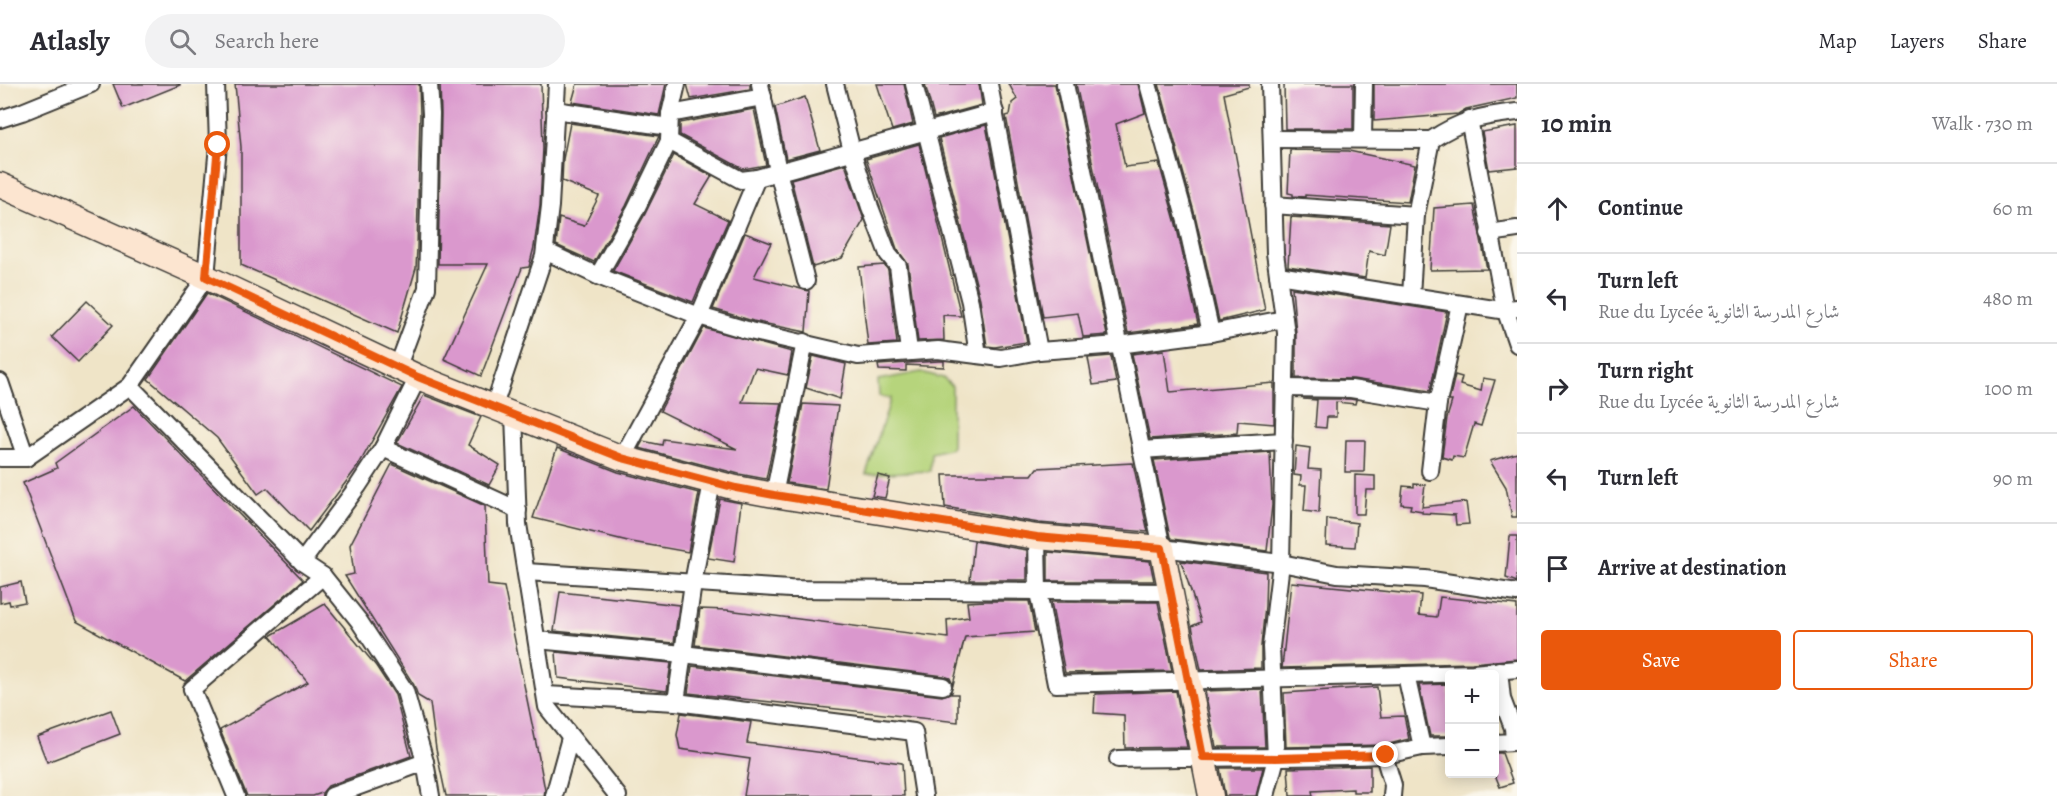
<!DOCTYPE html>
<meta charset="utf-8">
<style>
body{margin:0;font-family:Alegreya,Amiri,serif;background:#f2f2f3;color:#2b2b33}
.controls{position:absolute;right:18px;bottom:18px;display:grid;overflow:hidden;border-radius:6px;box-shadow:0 3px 15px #0003}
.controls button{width:54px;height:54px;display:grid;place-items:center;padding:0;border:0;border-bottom:2px solid #e1e1e2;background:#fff;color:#2b2b33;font:30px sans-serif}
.stop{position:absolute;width:18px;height:18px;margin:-14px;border:4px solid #ea580c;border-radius:50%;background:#fff}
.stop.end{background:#ea580c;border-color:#fff;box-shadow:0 2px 6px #0008}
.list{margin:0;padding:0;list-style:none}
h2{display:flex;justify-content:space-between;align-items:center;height:78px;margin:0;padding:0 24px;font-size:26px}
h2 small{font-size:20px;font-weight:400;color:#7c7c81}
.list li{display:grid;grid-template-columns:39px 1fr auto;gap:18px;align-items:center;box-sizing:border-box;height:90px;padding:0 24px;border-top:2px solid #e1e1e2}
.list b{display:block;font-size:22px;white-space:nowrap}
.list p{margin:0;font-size:20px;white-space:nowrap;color:#7c7c81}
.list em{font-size:20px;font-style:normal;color:#7c7c81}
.actions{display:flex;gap:12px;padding:18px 24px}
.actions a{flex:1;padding:14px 0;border:2px solid #ea580c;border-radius:6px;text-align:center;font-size:21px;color:#ea580c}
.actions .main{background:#ea580c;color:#fff}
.icon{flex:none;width:33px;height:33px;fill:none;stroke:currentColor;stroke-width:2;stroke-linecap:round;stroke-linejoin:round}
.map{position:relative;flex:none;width:1517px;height:712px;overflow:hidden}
header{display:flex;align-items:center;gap:36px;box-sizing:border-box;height:84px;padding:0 30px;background:#fff;border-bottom:2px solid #e1e1e2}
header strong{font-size:28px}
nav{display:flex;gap:33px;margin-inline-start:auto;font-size:21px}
.search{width:420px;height:54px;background:#f2f2f3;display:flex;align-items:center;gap:15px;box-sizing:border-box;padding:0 21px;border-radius:33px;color:#7c7c81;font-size:22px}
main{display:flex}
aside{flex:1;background:#fff}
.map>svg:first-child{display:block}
.green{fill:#b6d47b;stroke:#69784c;stroke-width:1.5}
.building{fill:#da98cd}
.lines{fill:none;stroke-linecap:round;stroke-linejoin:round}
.street-casing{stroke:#3c3a36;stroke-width:20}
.secondary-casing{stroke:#3c3a36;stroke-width:27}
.street{stroke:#fff;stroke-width:16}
.secondary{stroke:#fce5d0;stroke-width:24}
.route{stroke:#ea580c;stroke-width:8}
</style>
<header>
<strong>Atlasly</strong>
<div class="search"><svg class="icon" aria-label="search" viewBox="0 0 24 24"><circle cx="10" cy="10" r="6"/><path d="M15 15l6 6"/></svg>Search here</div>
<nav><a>Map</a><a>Layers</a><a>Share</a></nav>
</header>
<main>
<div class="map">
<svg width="1517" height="712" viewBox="0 0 1517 712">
<rect width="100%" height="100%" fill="#fbf7ec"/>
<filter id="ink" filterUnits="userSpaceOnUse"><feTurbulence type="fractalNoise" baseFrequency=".0167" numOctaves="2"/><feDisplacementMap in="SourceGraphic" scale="12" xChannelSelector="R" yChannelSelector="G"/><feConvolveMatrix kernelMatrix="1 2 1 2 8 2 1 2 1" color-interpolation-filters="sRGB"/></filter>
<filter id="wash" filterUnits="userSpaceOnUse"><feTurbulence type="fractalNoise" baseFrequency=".008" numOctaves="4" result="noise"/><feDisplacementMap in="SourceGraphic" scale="24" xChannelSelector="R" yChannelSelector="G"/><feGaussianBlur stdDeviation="1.35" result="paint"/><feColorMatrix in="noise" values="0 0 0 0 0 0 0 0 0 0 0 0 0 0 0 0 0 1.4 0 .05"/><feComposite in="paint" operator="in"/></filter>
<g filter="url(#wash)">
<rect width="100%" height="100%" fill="#efe4c7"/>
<path class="green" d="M921 288 943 294 952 302V364L931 369 930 387 866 390 891 314 879 312 878 296Z"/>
<g id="blocks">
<g class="building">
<path d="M113 0H180V1L123 24Z"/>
<path d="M235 0H419L420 30 417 165 416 184 397 249 241 181V63Z"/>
<path d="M440 0H541L543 64 540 121 534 163 529 183 522 184 481 292 444 275 488 180H438L441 30Z"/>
<path d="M577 0H666L659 31 572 18Z"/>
<path d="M687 0H750V5L691 15Z"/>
<path d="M877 0H904L913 40 892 46Z"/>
<path d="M925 0H979L982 21 934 34Z"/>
<path d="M1009 0H1055L1107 251 1083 253 1078 229 1043 233 1006 32 1010 31 1012 19 1017 15Z"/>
<path d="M1076 0H1138L1145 29 1116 40 1125 83 1159 79 1176 140 1198 240 1128 249Z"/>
<path d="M1159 0H1249V3L1224 10 1265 226 1219 237 1196 135Z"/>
<path d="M1284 0H1353V45H1285Z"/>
<path d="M1374 0H1517V14L1466 25 1458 30 1374 37Z"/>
<path d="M805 13 820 66 786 75 775 23Z"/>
<path d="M754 25 766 81 743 85 680 51V39Z"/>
<path d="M570 39 659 52 626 122 594 178 556 161 559 134 584 142 599 112 562 97 563 75Z"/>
<path d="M986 41 1027 258 995 263 987 262 980 215 939 54Z"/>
<path d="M1517 42V83L1489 86 1482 48Z"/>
<path d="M919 60 961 232 943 231 944 256 918 257 908 180 897 165 866 75Z"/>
<path d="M1290 66 1349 67 1415 81 1408 118 1305 111V113L1293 112V110L1288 109Z"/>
<path d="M674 71 712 92 695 120 728 136 693 218 613 187 644 132Z"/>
<path d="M845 80 864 136 842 174 813 183 791 95Z"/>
<path d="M1474 121 1487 185 1430 186 1434 124Z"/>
<path d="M1291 133 1390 140 1385 171 1369 167 1365 194 1288 182Z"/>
<path d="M745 149 771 159 754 193 809 207 806 248 753 237 713 225Z"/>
<path d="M884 181 888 186 897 259 868 261 859 183Z"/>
<path d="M1292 204 1447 228 1430 307 1353 295 1296 294V249Z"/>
<path d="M207 209 402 303 358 382 309 447 267 404 258 410 217 354 148 295Z"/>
<path d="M87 217 113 241 78 278 52 253Z"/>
<path d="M704 244 792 268 788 291 755 284 742 318 782 319 766 395 739 390 639 364 643 357 662 361 663 355 737 365 660 327Z"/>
<path d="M1164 266 1170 308 1274 299V340L1238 337 1237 349 1150 355 1132 270Z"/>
<path d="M813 272 846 280 840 315 806 304Z"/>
<path d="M1111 272 1116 298 1093 301 1088 274Z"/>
<path d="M938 277H944V283L906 281V287L879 286 878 281Z"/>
<path d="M1455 291 1462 293 1460 301 1481 307 1483 294 1495 296 1481 342 1474 340 1464 374 1453 372 1452 376 1442 373 1447 334 1452 317H1449Z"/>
<path d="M424 311 481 333 468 361 500 381 489 401 397 359Z"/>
<path d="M1303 315H1350L1356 316 1355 320 1336 318V333H1327L1326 344 1315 343 1317 316Z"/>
<path d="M803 320 838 322 826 405 787 399Z"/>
<path d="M134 322 303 496 185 597 76 537 23 399 57 384 55 379Z"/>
<path d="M1346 356H1365L1364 388H1345Z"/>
<path d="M1296 362 1310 364 1308 385 1321 386 1319 429 1304 427 1306 401H1300L1301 392 1294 391Z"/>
<path d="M557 364 618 388 699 409 688 468 632 458 533 434Z"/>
<path d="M1270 368 1272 421 1267 467 1172 455 1170 453 1154 376Z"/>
<path d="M1517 369V433H1512L1506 403 1490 377Z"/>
<path d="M1133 379 1148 448 1039 439 945 423 943 391H1032L1037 384Z"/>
<path d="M392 380 485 422 488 501 504 503 539 674 545 706 544 712H446L436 665 430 619 418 612 414 601 345 492 354 490 350 461Z"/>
<path d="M878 391 890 394 885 414 872 412Z"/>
<path d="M1355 391 1375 392V406H1366L1364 430H1355Z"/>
<path d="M1414 400 1425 401 1422 423 1466 418 1469 440 1456 441 1455 431 1422 429V427L1410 425 1411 421 1401 420 1403 402 1414 403Z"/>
<path d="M720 415 741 419 734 478 708 474Z"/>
<path d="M1327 435 1357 439 1355 463 1326 461Z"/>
<path d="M1510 452H1517V498L1506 494Z"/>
<path d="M974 457 1027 466V496H970Z"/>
<path d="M1048 468 1150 477 1154 497H1048Z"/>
<path d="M1181 477 1266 488 1265 522 1261 562V584L1201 586 1192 542 1201 538Z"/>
<path d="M21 498 25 518 10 521 9 517 0 519V503Z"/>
<path d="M1291 498 1421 511 1419 531 1437 533 1440 513 1517 521V575L1472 579 1282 584Z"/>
<path d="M560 508 679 521 674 559 554 547Z"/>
<path d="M986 517H1029L1035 548 965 553 953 601 950 594 944 592 695 561 700 525 727 526 948 554 947 536 969 533 967 518Z"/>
<path d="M1051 518H1158L1172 587 1065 589Z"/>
<path d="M325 520 376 582 395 611 411 672 328 702 322 709 313 712H247L220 646 308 598 270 552Z"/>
<path d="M556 568 671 579 667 607 558 594Z"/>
<path d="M692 582 942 612 952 608 951 610H958V638L688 609Z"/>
<path d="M1449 600V652H1430L1419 601Z"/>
<path d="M1377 603 1381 633 1404 632 1409 655 1385 661 1286 663 1284 609Z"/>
<path d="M1262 605 1265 663H1216L1205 607Z"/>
<path d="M1176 607 1187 663 1125 664 1124 631 1094 629 1095 610Z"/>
<path d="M111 626 120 650 47 678 37 653Z"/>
<path d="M681 629 751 638 747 659 902 679 904 712H744L750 675 680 665 677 651Z"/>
<path d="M1494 669H1502L1513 699 1500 703 1494 688Z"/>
<path d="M1370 682V708H1353V705L1312 707 1313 712H1290L1288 684Z"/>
<path d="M1220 684H1263L1256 712H1225Z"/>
</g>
</g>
</g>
<g filter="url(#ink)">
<use href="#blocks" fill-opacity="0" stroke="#3c3a36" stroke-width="1.5"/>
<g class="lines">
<defs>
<g id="street">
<path d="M760 0 778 87 806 197"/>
<path d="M835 0 852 67 870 123 888 170 898 182 909 267"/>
<path d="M914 0 970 218 978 271"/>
<path d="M1065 0 1162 464 1281 479 1337 490 1425 495 1517 509"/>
<path d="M1148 0 1186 137 1211 249 1284 235"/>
<path d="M555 26 669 43"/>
<path d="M670 30 763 13"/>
<path d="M0 35 22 28 91 0"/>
<path d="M1469 35 1505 225 1517 260"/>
<path d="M1272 55 1431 56C1461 36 1481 32 1517 28"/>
<path d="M1363 55 1364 0"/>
<path d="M669 57 741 96 757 94 995 28"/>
<path d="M1273 121 1416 131 1431 56"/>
<path d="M1489 149 1517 145"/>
<path d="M545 167 598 192 635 127 669 57 670 30 677 0"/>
<path d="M1278 191 1500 226 1517 224"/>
<path d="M598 192 699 232 750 247 858 272 938 266 1001 274 1039 267 989 0"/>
<path d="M1411 212 1416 131"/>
<path d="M1039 267 1118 261 1211 249"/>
<path d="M398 282 427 204 431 30 429 0"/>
<path d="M0 298 26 374"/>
<path d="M130 302 302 478 323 492 359 537 405 607 425 678 431 712"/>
<path d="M1285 304 1351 305 1438 319 1460 220"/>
<path d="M494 322 544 172 550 122 557 0"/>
<path d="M514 330 518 440 547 623 618 712"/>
<path d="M383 364 518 426"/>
<path d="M1141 366 1284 357"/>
<path d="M0 374H26L130 302 206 193 218 61 216 0"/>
<path d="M622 374 699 232 757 94"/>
<path d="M1430 387 1438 319"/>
<path d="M774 411 805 258"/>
<path d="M1037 453 1038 508 1056 600 1406 591"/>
<path d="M302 478 358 402 383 364 418 293"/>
<path d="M526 488 790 505 1171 508"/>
<path d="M537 556 683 570 943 602"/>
<path d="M546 611 676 618 693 499 712 398"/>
<path d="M676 618 914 648 924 712"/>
<path d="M1494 659 1514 658 1513 644 1502 615 1499 586"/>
<path d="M1450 662 1422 663 1406 591 1473 589 1517 585"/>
<path d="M1118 675C1208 673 1297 674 1386 671"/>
<path d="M236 712 192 605 323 492"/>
<path d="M332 712 425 678"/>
<path d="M554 712 570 654"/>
<path d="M1266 712 1276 674 1271 563 1281 479 1286 249 1275 169 1270 0"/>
<path d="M1392 712 1393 701 1385 675 1386 671 1422 663"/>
</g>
<path id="secondary" d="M0 101 206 193 418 293 622 374 736 404 774 411 1037 453 1162 464 1211 712"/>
</defs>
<use href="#street" class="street-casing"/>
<use href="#secondary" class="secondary-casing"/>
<use href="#street" class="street"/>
<use href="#secondary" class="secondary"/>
</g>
</g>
<g class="lines" filter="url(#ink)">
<path class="route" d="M218 61 206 193 418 293 622 374 736 404 774 411 1037 453 1162 464 1203 673 1276 674 1386 671"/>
</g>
</svg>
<div class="controls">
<button>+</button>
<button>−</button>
</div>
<div class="stop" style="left:218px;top:61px"></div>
<div class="stop end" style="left:1386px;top:671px"></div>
</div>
<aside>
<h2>10 min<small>Walk · 730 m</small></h2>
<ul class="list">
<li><svg class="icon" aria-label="ahead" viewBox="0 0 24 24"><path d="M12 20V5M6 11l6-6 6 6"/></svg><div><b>Continue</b></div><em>60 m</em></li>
<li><svg class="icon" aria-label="left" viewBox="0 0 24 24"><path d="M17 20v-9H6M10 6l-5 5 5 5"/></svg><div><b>Turn left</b><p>Rue du Lycée شارع المدرسة الثانوية</p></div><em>480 m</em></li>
<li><svg class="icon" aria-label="right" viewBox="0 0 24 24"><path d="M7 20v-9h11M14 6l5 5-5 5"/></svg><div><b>Turn right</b><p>Rue du Lycée شارع المدرسة الثانوية</p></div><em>100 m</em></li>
<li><svg class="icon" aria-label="left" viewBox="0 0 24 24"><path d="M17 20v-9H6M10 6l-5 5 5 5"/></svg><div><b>Turn left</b></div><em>90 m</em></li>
<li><svg class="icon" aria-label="arrive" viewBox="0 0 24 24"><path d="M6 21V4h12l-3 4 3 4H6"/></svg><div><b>Arrive at destination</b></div></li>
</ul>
<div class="actions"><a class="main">Save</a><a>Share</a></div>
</aside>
</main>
